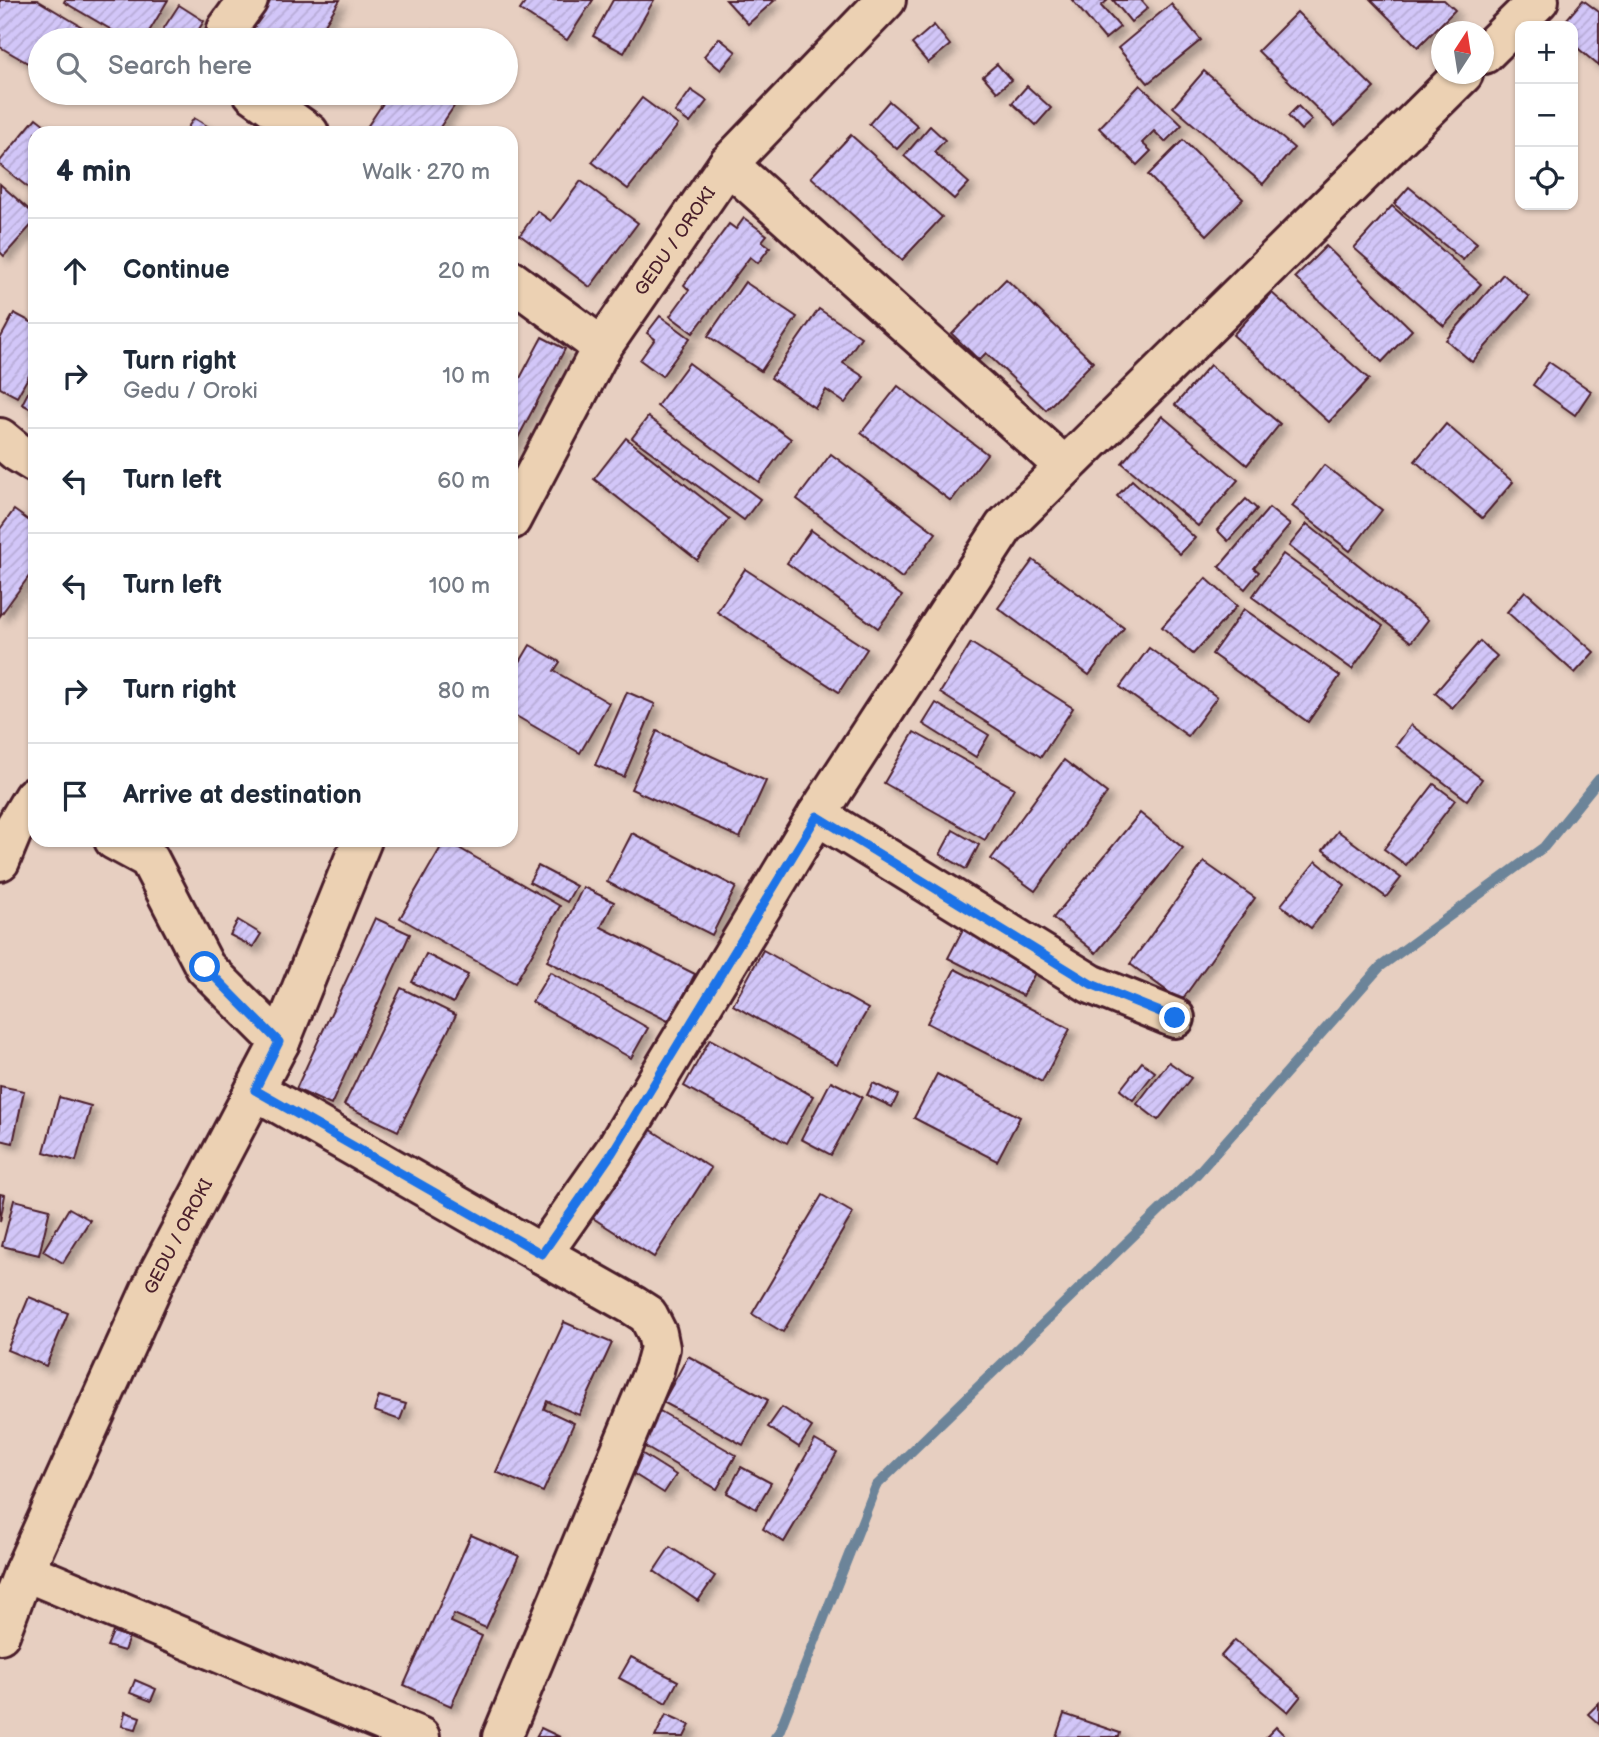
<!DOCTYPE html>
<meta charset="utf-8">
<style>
body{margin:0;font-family:"Balsamiq Sans",sans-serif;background:#f6f6f7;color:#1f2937}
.controls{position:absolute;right:21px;top:21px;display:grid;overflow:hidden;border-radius:14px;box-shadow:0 2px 5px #0004}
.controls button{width:63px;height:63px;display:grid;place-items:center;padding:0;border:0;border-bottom:2px solid #e0e1e3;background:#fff;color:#1f2937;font:35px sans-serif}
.compass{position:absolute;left:1431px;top:21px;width:63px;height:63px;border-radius:50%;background:#fff;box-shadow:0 2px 5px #0004;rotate:12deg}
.stop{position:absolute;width:21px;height:21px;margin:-16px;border:5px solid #1a73e8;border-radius:50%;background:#fff}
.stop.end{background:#1a73e8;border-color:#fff;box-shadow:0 2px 7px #0008}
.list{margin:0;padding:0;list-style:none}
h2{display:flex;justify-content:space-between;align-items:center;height:91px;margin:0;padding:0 28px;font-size:30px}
h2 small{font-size:23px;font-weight:400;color:#747a83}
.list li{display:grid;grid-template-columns:46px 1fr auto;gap:21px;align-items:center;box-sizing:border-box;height:105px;padding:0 28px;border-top:2px solid #e0e1e3}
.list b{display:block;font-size:26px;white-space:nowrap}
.list p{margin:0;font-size:23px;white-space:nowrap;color:#747a83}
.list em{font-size:23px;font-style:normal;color:#747a83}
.icon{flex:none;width:38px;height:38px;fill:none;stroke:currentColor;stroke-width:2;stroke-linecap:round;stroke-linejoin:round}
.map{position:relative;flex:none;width:1599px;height:1737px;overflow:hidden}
.search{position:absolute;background:#fff;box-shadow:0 2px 5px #0004;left:28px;top:28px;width:490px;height:77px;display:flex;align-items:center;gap:18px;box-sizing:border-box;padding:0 24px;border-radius:38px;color:#747a83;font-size:26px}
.panel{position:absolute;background:#fff;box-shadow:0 2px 5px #0004;left:28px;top:126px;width:490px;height:721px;border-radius:21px}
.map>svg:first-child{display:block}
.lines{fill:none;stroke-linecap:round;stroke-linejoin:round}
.stream{stroke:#6c8499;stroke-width:10}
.building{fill:url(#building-hatch);stroke:#4a1f2b;stroke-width:2;filter:url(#shadow)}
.street-casing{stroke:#4a1f2b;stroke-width:44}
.secondary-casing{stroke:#4a1f2b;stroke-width:44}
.street{stroke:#ecd1b3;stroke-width:38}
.secondary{stroke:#ecd1b3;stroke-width:38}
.route{stroke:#1a73e8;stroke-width:9}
.labels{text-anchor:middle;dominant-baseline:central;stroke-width:5;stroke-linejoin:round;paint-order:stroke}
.street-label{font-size:18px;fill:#4a1f2b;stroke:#ecd1b3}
</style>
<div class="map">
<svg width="1599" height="1737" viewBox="0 0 1599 1737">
<defs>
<pattern id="building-hatch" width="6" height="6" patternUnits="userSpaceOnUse" patternTransform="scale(1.75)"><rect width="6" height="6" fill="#d2c6f8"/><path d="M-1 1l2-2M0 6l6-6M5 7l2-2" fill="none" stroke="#b6aad5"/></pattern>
<filter id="shadow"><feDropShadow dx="6" dy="6" stdDeviation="3.5" flood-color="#0004"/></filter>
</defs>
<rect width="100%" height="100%" fill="#e7cfc1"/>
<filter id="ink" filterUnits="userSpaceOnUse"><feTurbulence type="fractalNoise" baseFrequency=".0143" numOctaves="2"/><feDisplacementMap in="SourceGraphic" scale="14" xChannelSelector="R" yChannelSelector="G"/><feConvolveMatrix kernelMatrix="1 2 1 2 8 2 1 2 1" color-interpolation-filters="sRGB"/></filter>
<g filter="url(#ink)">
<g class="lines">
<path class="stream" d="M775 1737 779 1732 876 1486 1197 1174 1380 967 1544 847 1599 779"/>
</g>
<g class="building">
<path d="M0 0H37L104 40H40V70L0 47Z"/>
<path d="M65 0H168L144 40H129L64 2Z"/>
<path d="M271 0H340L315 40H246Z"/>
<path d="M527 0H593L567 40 520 10Z"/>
<path d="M613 0H654L624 53 593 36Z"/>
<path d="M726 0H775L748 24Z"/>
<path d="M1072 0H1108L1101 6 1120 27 1105 39Z"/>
<path d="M1113 0H1141L1148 8 1131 22Z"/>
<path d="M1371 0H1444L1455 10 1418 47Z"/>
<path d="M1583 0 1599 12V66L1573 44V26H1561Z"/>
<path d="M1171 4 1201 40 1148 83 1118 48Z"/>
<path d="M179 5 204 21 192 40H156Z"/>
<path d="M1297 12 1374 88 1335 126 1258 51Z"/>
<path d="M934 25 950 45 928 63 912 44Z"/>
<path d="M433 30 448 40H426Z"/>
<path d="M719 38 736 52 721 70 704 56Z"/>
<path d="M997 64 1011 80 997 92 983 76Z"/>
<path d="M1204 71 1294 148 1263 184 1173 107Z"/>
<path d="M1140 85 1182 125 1165 142 1154 131 1142 143 1151 151 1137 165 1099 128Z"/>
<path d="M1027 86 1051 108 1036 125 1012 103Z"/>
<path d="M691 90 707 101 690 123 675 112Z"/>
<path d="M390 93H463L436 133H376L367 127Z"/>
<path d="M642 98 678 125 628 189 592 162Z"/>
<path d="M889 101 918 126 897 149 869 124Z"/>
<path d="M1298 106 1312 120 1301 130 1288 116Z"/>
<path d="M36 118 55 133H35V193L0 165V161Z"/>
<path d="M194 118 219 133H184Z"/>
<path d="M930 126 945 140 934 152 969 183 954 199 904 156Z"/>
<path d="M851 135 942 217 902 260 811 177Z"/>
<path d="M1183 140 1243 199 1207 235 1148 175Z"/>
<path d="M581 181 638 223 590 287 520 235 537 211 551 221Z"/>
<path d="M0 184 35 215V221L4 256 0 252Z"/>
<path d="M1409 187 1477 243 1463 260 1394 204Z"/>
<path d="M1392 206 1481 284 1444 326 1354 248Z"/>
<path d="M744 218 767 235 762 241 770 247 758 263 750 257 693 333 670 316 689 290 684 285 729 224 736 229Z"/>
<path d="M1326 246 1412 330 1382 362 1295 277Z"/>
<path d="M1503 274 1529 297 1472 362 1446 340Z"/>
<path d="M1006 279 1093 362 1046 410 986 353 979 360 952 334Z"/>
<path d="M745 282 797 317 761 371 708 336Z"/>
<path d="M1272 293 1369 379 1329 422 1233 335Z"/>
<path d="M819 309 861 337 843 363 864 377 845 403 826 390 815 408 771 378Z"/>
<path d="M14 313 35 324V365L17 397 0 388V339Z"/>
<path d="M660 316 690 338 662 376 640 360 655 339 647 333Z"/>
<path d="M542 337 565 349 511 451V395Z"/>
<path d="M1549 362 1591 391 1575 415 1533 385Z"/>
<path d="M689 363 791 439 759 482 657 406Z"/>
<path d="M1210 365 1280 424 1247 465 1175 405Z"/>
<path d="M32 385 35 387V411L22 404Z"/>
<path d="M898 386 987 454 951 501 861 433Z"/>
<path d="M1162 416 1238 480 1198 526 1122 463Z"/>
<path d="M648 417 760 499 744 520 632 438Z"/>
<path d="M1446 424 1513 482 1482 518 1415 461Z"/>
<path d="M626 438 729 519 697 560 594 479Z"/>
<path d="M831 454 936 533 902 578 797 499Z"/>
<path d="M1324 465 1382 510 1350 551 1292 506Z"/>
<path d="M1132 480 1195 538 1180 554 1117 496Z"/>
<path d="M1246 499 1257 509 1228 541 1217 530Z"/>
<path d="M1269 508 1290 525 1254 568 1259 572 1245 589 1219 567Z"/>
<path d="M14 510 35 525V568L0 616V529Z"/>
<path d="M1307 524 1428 620 1411 642 1289 546Z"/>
<path d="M811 530 902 596 878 628 787 563Z"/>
<path d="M1283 554 1383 626 1352 669 1252 597Z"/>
<path d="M1033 560 1124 628 1089 675 998 608Z"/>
<path d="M745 569 867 649 839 692 717 612Z"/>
<path d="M1206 578 1237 606 1193 654 1162 627Z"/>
<path d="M1525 591 1594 652 1575 673 1507 612Z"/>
<path d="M1244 609 1340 676 1308 722 1212 654Z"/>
<path d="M1480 641 1497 656 1452 708 1435 693Z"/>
<path d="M971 643 1073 708 1041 757 940 693Z"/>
<path d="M530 645 560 662 554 671 609 703 580 753 511 713V677Z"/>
<path d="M1149 648 1217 697 1188 736 1120 687Z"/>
<path d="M627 692 655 704 624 777 595 765Z"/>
<path d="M936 703 989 735 976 757 923 724Z"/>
<path d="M1411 725 1482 779 1467 800 1396 746Z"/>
<path d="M657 731 766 781 740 838 631 789Z"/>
<path d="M914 732 1014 788 985 840 884 783Z"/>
<path d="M1064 760 1107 793 1035 891 991 859Z"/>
<path d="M1434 784 1455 800 1406 865 1384 849Z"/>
<path d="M1140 813 1183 848 1096 953 1053 918Z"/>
<path d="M953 830 979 845 966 869 940 854Z"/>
<path d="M1338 831 1401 878 1386 897 1323 850Z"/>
<path d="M632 833 736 887 712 935 607 882Z"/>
<path d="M445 840 560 906 515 983 400 918Z"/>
<path d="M1316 861 1345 885 1311 928 1281 905Z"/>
<path d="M1204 862 1255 898 1181 1001 1130 964Z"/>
<path d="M538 866 576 886 567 902 529 882Z"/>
<path d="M583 887 614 902 601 927 695 974 670 1022 547 961Z"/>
<path d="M375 918 410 934 331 1105 296 1089Z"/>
<path d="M238 920 261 934 253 947 230 935Z"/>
<path d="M963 929 1037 969 1023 996 948 958Z"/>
<path d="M763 950 868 1009 837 1064 733 1005Z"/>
<path d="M426 954 468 975 453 1003 412 982Z"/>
<path d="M955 969 1070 1029 1042 1082 927 1023Z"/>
<path d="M550 972 648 1028 631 1058 532 1002Z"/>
<path d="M401 988 456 1015 398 1131 344 1105Z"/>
<path d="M710 1039 813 1096 787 1143 684 1086Z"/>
<path d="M1142 1062 1155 1072 1133 1100 1120 1090Z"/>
<path d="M1169 1062 1191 1078 1158 1120 1137 1104Z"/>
<path d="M937 1074 1020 1117 997 1161 914 1118Z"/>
<path d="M831 1081 862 1097 831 1155 801 1139Z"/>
<path d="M873 1083 898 1095 892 1107 867 1095Z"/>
<path d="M0 1086 24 1091 13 1143 0 1140Z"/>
<path d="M59 1097 91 1106 76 1161 44 1152Z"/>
<path d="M645 1126 711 1168 654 1257 588 1215Z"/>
<path d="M0 1194 5 1195 0 1222Z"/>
<path d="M822 1195 853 1213 783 1332 752 1314Z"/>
<path d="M14 1200 50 1209 39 1255 2 1246Z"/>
<path d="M69 1208 90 1220 63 1263 43 1251Z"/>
<path d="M29 1297 68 1313 46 1366 7 1350Z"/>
<path d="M564 1322 612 1343 579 1415 547 1401 544 1409 574 1423 543 1492 496 1472Z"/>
<path d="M688 1356 768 1400 743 1445 663 1402Z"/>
<path d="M379 1396 406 1404 400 1420 374 1411Z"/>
<path d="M782 1407 812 1427 799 1447 768 1427Z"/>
<path d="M660 1411 736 1455 717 1489 640 1444Z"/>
<path d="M815 1440 837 1453 784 1542 763 1529Z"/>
<path d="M638 1451 676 1475 664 1493 626 1469Z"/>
<path d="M741 1467 771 1483 756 1509 727 1493Z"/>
<path d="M471 1535 519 1556 486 1628 454 1614 451 1622 482 1636 451 1706 404 1685Z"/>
<path d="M670 1547 715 1576 698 1601 654 1571Z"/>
<path d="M113 1632 129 1637 124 1651 107 1646Z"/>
<path d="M1235 1640 1301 1696 1288 1712 1221 1656Z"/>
<path d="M631 1657 678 1681 666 1703 619 1678Z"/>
<path d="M135 1680 156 1689 151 1701 130 1693Z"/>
<path d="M1599 1703V1724L1588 1714Z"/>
<path d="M125 1712 140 1717 136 1729 122 1726Z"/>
<path d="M666 1714 690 1725 684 1737H655Z"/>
<path d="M1064 1714 1120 1733 1119 1737H1056Z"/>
<path d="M1276 1727 1286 1737H1266Z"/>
<path d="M541 1728 560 1737H536Z"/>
</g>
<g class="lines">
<defs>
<g id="street">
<path d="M225 40 227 29 248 0"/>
<path d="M1484 54 1539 0"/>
<path d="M253 93 309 133"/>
<path d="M728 164 1064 466"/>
<path d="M511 280 602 347"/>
<path d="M0 438 17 452 35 463"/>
<path d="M817 815 1091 984 1175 1018"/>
<path d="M114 840 149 859 205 967 280 1042"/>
<path d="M0 861 12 832 33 797"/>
<path d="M255 1090 542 1254 613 1153 817 815 1004 527 1463 74"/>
<path d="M24 1571 420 1737"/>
<path d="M502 1737 654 1370 660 1348 657 1333 648 1315 634 1306 542 1254"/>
</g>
<g id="secondary">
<path id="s1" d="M511 520 602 347 728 164 886 0"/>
<path id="s2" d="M0 1634 24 1571 157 1276 280 1042 362 840"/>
</g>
</defs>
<use href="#street" class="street-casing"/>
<use href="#secondary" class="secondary-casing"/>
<use href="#street" class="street"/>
<use href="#secondary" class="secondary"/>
</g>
</g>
<g class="lines" filter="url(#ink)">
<path class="route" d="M205 967 279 1042 255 1090 542 1254 612 1153 817 816 1091 984 1175 1018"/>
</g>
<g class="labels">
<g class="street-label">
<text stroke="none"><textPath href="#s1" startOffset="324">GEDU / OROKI</textPath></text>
<text stroke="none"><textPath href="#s2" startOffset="436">GEDU / OROKI</textPath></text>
</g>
</g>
</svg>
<div class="controls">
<button>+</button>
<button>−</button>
<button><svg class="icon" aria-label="locate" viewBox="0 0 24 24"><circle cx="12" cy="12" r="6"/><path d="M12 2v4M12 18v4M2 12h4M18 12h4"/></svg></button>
</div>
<svg class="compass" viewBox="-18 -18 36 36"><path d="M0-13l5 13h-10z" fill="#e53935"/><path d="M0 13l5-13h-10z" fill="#747a83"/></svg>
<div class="stop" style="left:205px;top:967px"></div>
<div class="stop end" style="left:1175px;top:1018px"></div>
<div class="search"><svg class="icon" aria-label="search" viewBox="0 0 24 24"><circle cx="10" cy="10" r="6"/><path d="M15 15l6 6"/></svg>Search here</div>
<section class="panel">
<h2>4 min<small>Walk · 270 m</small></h2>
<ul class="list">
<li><svg class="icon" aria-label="ahead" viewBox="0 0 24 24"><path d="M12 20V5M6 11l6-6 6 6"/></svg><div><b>Continue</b></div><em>20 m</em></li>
<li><svg class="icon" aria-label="right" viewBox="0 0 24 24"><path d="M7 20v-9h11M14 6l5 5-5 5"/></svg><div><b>Turn right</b><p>Gedu / Oroki</p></div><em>10 m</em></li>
<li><svg class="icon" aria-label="left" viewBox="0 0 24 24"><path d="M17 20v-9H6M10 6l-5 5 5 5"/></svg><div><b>Turn left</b></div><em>60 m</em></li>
<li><svg class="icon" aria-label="left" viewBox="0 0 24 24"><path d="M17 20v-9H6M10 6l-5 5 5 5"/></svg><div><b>Turn left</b></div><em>100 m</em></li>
<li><svg class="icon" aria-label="right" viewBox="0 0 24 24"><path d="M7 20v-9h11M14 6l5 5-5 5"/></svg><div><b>Turn right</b></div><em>80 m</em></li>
<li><svg class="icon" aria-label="arrive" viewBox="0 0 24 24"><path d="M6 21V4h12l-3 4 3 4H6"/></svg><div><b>Arrive at destination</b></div></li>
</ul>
</section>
</div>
